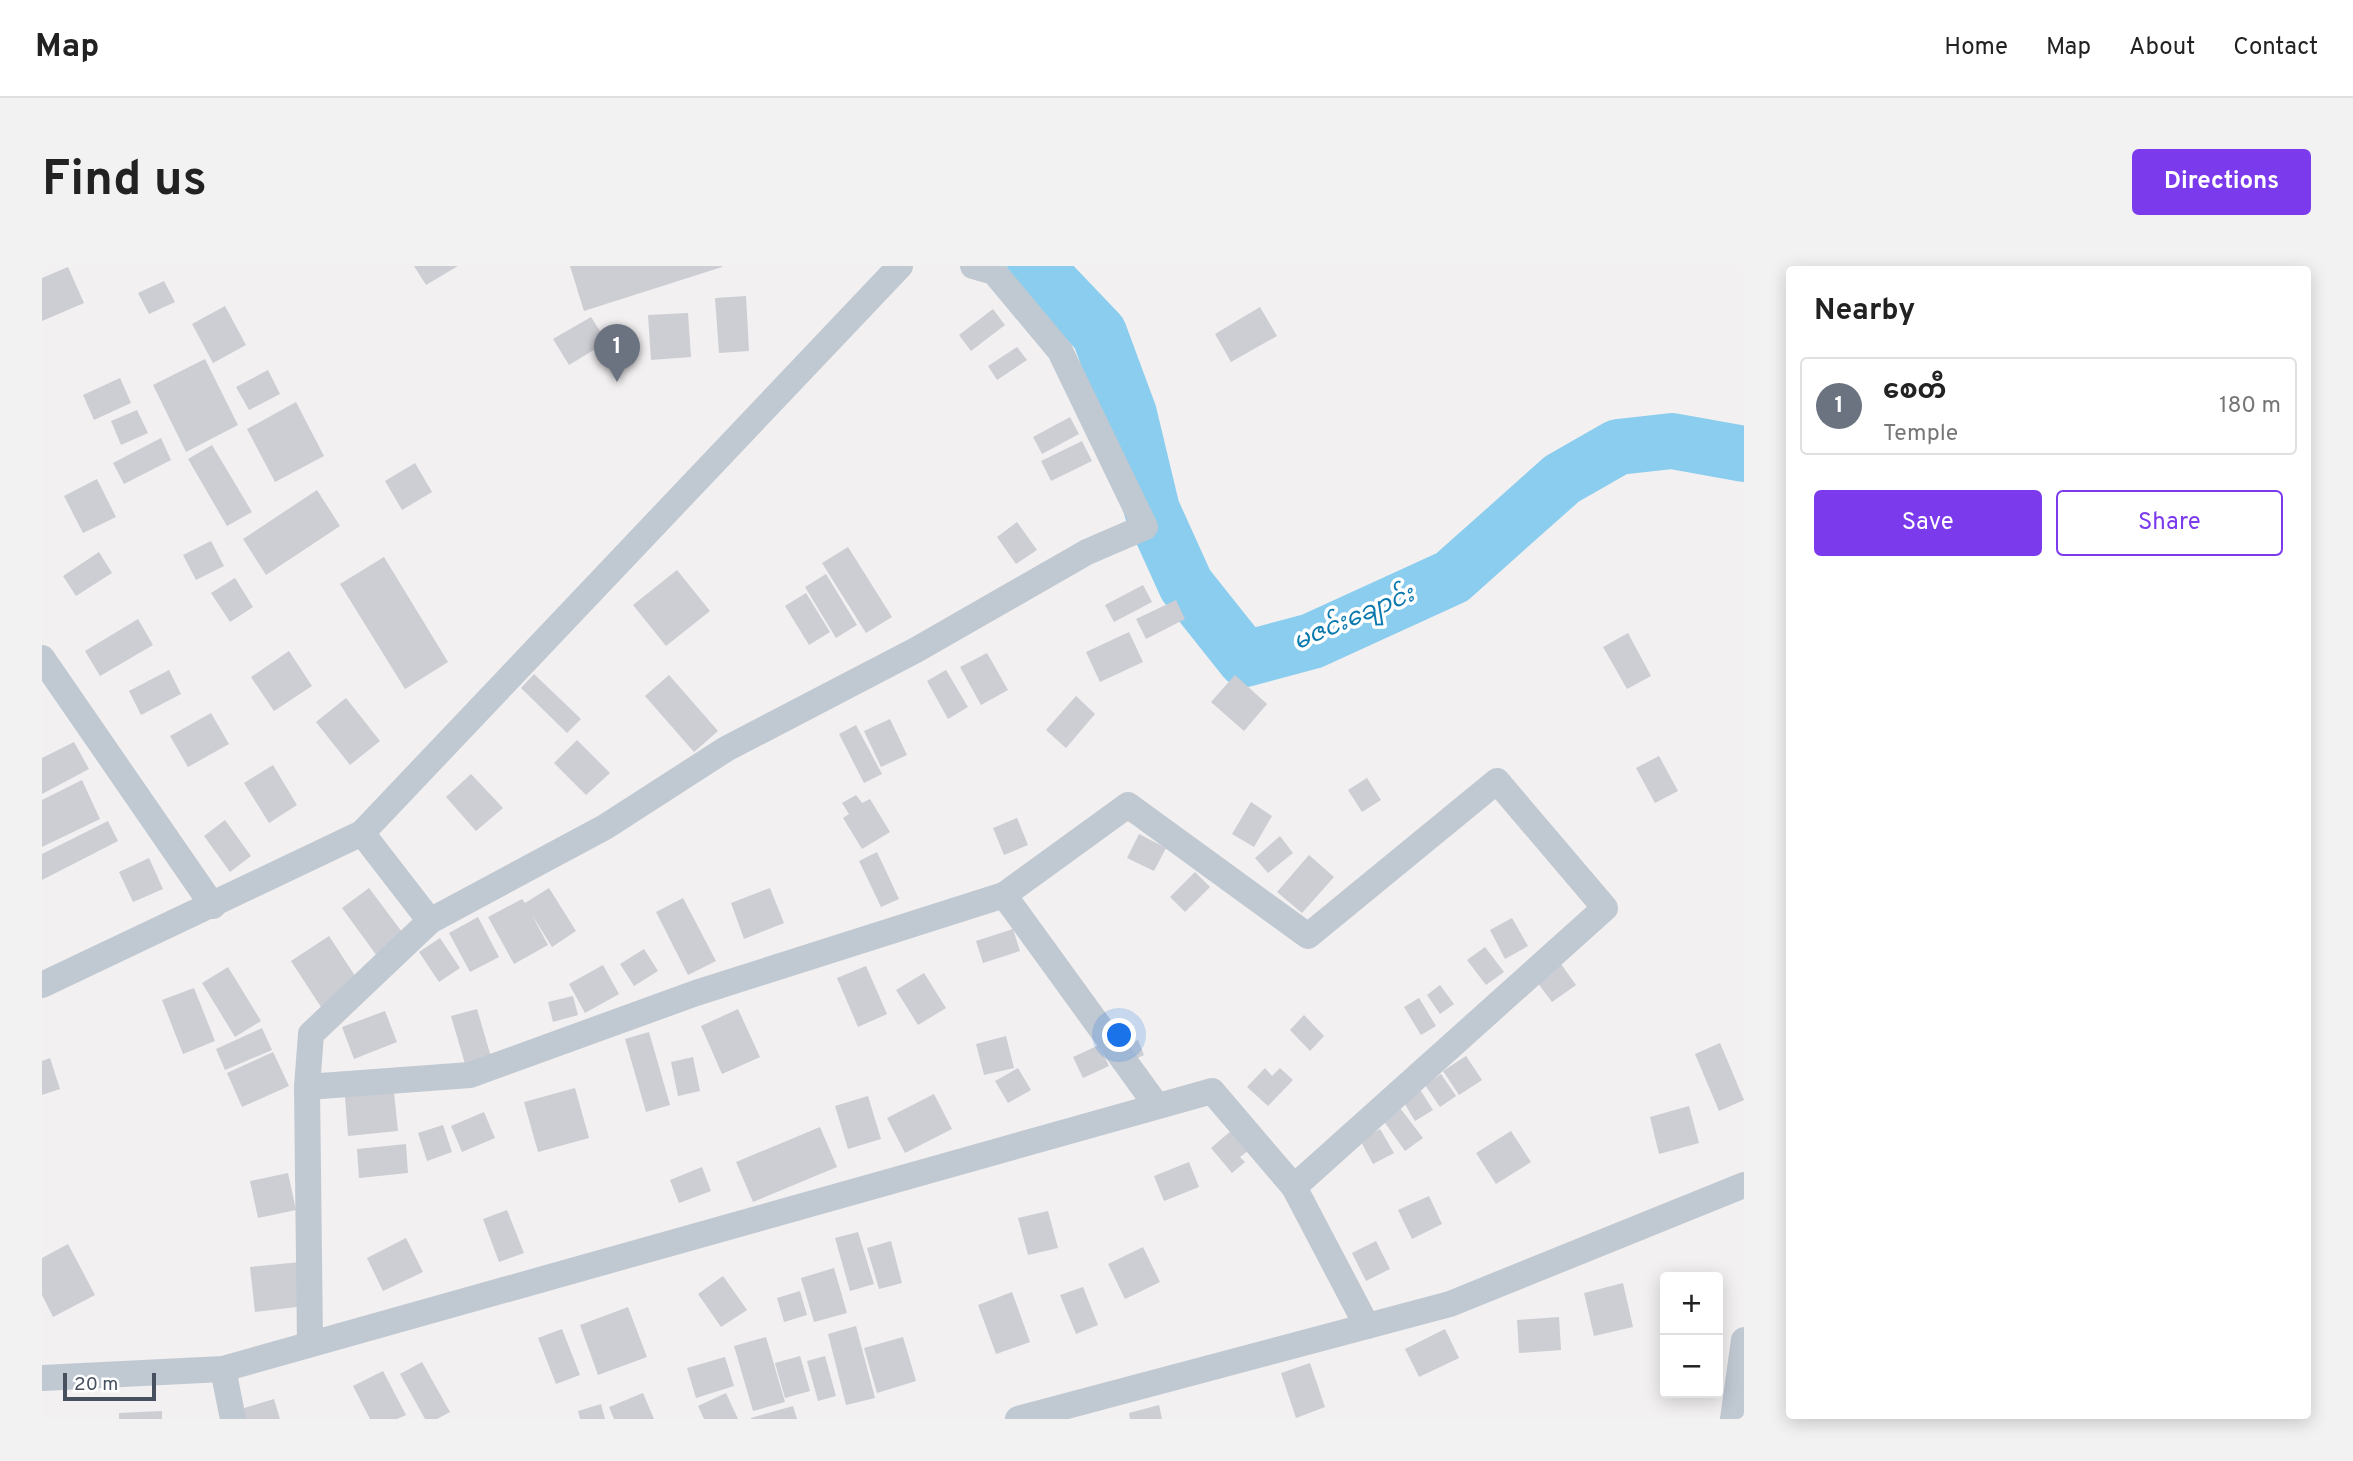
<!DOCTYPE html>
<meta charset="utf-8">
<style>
body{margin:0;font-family:Overpass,"Noto Sans Myanmar",sans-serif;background:#f2f2f2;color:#222}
.controls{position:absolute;right:21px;bottom:21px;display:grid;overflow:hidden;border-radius:7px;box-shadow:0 4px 18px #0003}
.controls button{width:63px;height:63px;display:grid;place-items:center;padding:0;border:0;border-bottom:2px solid #e0e0e0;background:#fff;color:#222;font:35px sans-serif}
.scale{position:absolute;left:21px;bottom:18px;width:93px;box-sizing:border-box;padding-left:7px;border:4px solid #47505e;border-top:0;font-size:19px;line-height:24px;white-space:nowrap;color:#47505e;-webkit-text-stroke:5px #fff;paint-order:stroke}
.you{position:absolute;left:1078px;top:770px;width:24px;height:24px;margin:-18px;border:5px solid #fff;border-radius:50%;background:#1a73e8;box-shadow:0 0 0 10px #1a73e833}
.badge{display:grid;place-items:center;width:46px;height:46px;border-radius:50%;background:#7c3aed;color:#fff;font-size:23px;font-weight:700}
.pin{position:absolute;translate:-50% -58px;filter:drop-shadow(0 2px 4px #0008)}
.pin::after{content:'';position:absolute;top:37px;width:24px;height:21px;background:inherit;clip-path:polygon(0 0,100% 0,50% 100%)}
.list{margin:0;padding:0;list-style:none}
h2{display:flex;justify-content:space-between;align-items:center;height:91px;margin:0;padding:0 28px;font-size:30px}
h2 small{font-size:23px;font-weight:400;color:#767676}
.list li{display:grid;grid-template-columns:46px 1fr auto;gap:21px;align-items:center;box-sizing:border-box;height:98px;margin:0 14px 14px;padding:0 14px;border:2px solid #e0e0e0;border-radius:7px}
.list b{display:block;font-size:26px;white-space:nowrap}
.list p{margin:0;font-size:23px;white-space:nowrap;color:#767676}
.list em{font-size:23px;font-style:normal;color:#767676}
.actions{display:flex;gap:14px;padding:21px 28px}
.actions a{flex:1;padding:16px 0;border:2px solid #7c3aed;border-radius:7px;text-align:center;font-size:24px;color:#7c3aed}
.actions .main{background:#7c3aed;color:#fff}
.map{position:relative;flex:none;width:1702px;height:1153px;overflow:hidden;border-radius:7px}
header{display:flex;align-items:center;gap:42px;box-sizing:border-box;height:98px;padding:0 35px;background:#fff;border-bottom:2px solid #e0e0e0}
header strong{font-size:33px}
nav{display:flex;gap:38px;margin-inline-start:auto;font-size:24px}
.intro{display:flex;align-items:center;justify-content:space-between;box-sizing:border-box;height:168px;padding:0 42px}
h1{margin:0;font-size:49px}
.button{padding:18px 32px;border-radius:7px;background:#7c3aed;color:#fff;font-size:24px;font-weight:700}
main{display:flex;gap:42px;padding:0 42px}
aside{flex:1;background:#fff;border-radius:7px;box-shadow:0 4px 18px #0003}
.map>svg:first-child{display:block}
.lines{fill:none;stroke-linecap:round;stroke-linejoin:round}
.river{stroke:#8acdee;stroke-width:56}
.building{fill:#ccced4}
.street{stroke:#c0c8d2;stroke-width:26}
.labels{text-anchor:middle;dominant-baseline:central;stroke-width:7;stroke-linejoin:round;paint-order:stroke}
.water-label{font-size:24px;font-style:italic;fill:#0a79ae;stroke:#fff}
</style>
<header>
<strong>Map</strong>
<nav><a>Home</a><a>Map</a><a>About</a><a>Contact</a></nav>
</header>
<div class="intro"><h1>Find us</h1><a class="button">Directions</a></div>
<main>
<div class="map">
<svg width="1702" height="1153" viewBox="0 0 1702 1153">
<rect width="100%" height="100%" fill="#f2f0f0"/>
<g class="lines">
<path class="river" d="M993 0 1057 67 1087 148 1110 244 1144 319 1203 393 1270 375 1410 311 1520 213 1576 181 1630 175 1702 188"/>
</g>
<g class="building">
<path d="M372 0H416L384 19Z"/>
<path d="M528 0H680V1L542 45Z"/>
<path d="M26 1 42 37 0 55V12Z"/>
<path d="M122 15 133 36 107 48 96 27Z"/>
<path d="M704 30 707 85 677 87 673 32Z"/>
<path d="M183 40 204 79 171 97 150 58Z"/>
<path d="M1218 41 1235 70 1189 96 1173 68Z"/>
<path d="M951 43 963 59 929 85 917 69Z"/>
<path d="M646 47 649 91 609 94 606 49Z"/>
<path d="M549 51 565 76 527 99 511 73Z"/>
<path d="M975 81 985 94 955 114 946 100Z"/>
<path d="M163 93 196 159 144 186 111 119Z"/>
<path d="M226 104 238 128 207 144 194 121Z"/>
<path d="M78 112 89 137 52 154 41 129Z"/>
<path d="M254 136 282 190 233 216 205 163Z"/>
<path d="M95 144 106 167 79 179 69 155Z"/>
<path d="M1028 151 1037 168 1000 188 991 171Z"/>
<path d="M119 172 129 194 82 218 71 197Z"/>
<path d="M1040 175 1050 195 1009 215 999 195Z"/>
<path d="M170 179 210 246 185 260 146 193Z"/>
<path d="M373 197 390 226 360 244 343 215Z"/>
<path d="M55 213 74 251 41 267 22 230Z"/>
<path d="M275 224 298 260 224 309 201 273Z"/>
<path d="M975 256 995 284 974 298 955 271Z"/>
<path d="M169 275 182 300 154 314 141 289Z"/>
<path d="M806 281 850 351 824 367 780 297Z"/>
<path d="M57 286 70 307 34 330 21 310Z"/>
<path d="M342 291 406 396 363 423 298 318Z"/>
<path d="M635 304 668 345 624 380 591 339Z"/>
<path d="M784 308 815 359 794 372 763 321Z"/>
<path d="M193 312 211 341 188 356 169 327Z"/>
<path d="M1101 319 1110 336 1072 356 1063 339Z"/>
<path d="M764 327 788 366 767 379 743 340Z"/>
<path d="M1134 334 1143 353 1104 373 1094 353Z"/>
<path d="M96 353 111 379 58 410 43 385Z"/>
<path d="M1087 366 1101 396 1058 416 1044 386Z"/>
<path d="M1586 367 1609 410 1585 423 1561 381Z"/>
<path d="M247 385 270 420 232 445 209 411Z"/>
<path d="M945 387 966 424 939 439 918 401Z"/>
<path d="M127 404 139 428 99 449 87 425Z"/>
<path d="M904 404 926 441 906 453 885 415Z"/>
<path d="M492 408 539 453 525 467 479 422Z"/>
<path d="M627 409 676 465 652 486 603 430Z"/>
<path d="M1193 409 1225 438 1202 465 1169 436Z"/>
<path d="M1034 430 1053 448 1024 482 1004 464Z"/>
<path d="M304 432 338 475 308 499 274 456Z"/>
<path d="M169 447 187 478 146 501 128 470Z"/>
<path d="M848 453 865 489 839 501 822 465Z"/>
<path d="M814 459 840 508 822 517 797 468Z"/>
<path d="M535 474 568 507 544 529 512 497Z"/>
<path d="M32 476 47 503 0 528V492Z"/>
<path d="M1617 490 1636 525 1613 537 1594 502Z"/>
<path d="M231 499 255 539 227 557 202 517Z"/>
<path d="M429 508 461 542 434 565 404 531Z"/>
<path d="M1325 512 1339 534 1320 546 1306 524Z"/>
<path d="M40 514 58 553 0 581V534Z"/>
<path d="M814 529 820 537 828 533 848 566 820 583 801 552 807 548 800 537Z"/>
<path d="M1209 536 1230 550 1212 581 1190 568Z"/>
<path d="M975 552 986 579 962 589 951 562Z"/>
<path d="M183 554 209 590 188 606 162 570Z"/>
<path d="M66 555 76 575 0 614V588Z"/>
<path d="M1097 568 1124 582 1112 605 1085 592Z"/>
<path d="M1238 570 1251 587 1226 607 1213 592Z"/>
<path d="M835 586 857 633 839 641 817 595Z"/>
<path d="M1267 589 1292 611 1260 647 1235 626Z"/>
<path d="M107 592 121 623 91 636 77 606Z"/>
<path d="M1153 606 1168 621 1143 646 1128 631Z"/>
<path d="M327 622 363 670 335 690 300 642Z"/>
<path d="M507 622 534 665 510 681 490 649 506 679 472 698 446 651 480 633 483 637Z"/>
<path d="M728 622 742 657 702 673 689 637Z"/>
<path d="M641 632 674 695 646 709 614 646Z"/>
<path d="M436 651 457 691 428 706 407 667Z"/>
<path d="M1470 652 1486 680 1463 693 1448 664Z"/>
<path d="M971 663 978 685 941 697 934 675Z"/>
<path d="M287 670 317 716 279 741 249 695Z"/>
<path d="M398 672 418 702 397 716 377 686Z"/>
<path d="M1443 681 1462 706 1444 719 1425 694Z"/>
<path d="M602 683 616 705 592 720 578 698Z"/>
<path d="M1519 698 1534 719 1510 736 1495 716Z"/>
<path d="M561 699 577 728 543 747 527 718Z"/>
<path d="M824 700 845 748 816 761 795 712Z"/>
<path d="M186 701 219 755 193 771 160 717Z"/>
<path d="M882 707 904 742 876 759 854 724Z"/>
<path d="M1398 719 1412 738 1398 748 1385 729Z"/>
<path d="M152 722 173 775 141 788 120 734Z"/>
<path d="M531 730 536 749 511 756 506 736Z"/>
<path d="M1377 732 1394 760 1379 769 1362 741Z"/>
<path d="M435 743 449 791 423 798 409 750Z"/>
<path d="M696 743 718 791 680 808 659 760Z"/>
<path d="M343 745 355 776 312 793 300 761Z"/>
<path d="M1262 749 1282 770 1268 785 1248 764Z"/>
<path d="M220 762 230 784 183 804 174 783Z"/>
<path d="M1081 764 1087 778 1096 774 1102 789 1074 802 1061 772Z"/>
<path d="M607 766 628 839 604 846 583 773Z"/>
<path d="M964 770 972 802 942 809 934 778Z"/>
<path d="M1678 777 1702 834 1677 845 1653 788Z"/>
<path d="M1057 779 1067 800 1041 812 1031 791Z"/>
<path d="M231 786 247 820 200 841 185 807Z"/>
<path d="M1424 790 1440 814 1417 829 1401 805Z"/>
<path d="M651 791 658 825 636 830 629 796Z"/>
<path d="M8 792 18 823 0 829V795Z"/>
<path d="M976 802 989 824 966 837 953 815Z"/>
<path d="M1223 802 1230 810 1238 802 1251 814 1226 840 1205 821Z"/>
<path d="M1399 808 1414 830 1398 841 1383 819Z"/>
<path d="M533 822 547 872 496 886 482 836Z"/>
<path d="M1379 825 1391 844 1373 855 1361 835Z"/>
<path d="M352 826 356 865 306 870 303 831Z"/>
<path d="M892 828 910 863 863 887 845 852Z"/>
<path d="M826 830 839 873 806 883 793 840Z"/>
<path d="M1647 840 1657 877 1617 888 1608 851Z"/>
<path d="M1358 842 1381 872 1363 885 1341 854Z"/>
<path d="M442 846 453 872 420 886 409 860Z"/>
<path d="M401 859 410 886 385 895 376 867Z"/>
<path d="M778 861 795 901 711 936 694 896Z"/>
<path d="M1338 863 1352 887 1331 898 1318 874Z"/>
<path d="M1190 864 1207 884 1198 891 1203 896 1190 907 1169 882Z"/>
<path d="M1469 865 1489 896 1454 918 1434 887Z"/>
<path d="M364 878 366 907 317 912 315 883Z"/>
<path d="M1147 896 1157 921 1122 935 1112 910Z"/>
<path d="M660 901 669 925 637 937 628 914Z"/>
<path d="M246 907 254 944 216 952 208 915Z"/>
<path d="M1387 930 1400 958 1370 973 1356 944Z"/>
<path d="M465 944 482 987 457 996 441 953Z"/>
<path d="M1006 945 1016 982 986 989 976 952Z"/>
<path d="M816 966 832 1018 808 1025 793 972Z"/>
<path d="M364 972 381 1006 341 1025 325 992Z"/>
<path d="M849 975 860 1017 837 1023 825 982Z"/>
<path d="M1334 975 1348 1003 1324 1015 1310 987Z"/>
<path d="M26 978 53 1029 11 1051 0 1029V992Z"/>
<path d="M1101 981 1118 1016 1083 1033 1066 998Z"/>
<path d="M259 996 263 1040 213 1046 208 1001Z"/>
<path d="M792 1002 805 1047 772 1056 759 1012Z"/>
<path d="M681 1010 705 1044 679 1061 656 1028Z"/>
<path d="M1581 1017 1591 1061 1552 1070 1542 1027Z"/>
<path d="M1041 1021 1056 1059 1034 1068 1018 1029Z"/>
<path d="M758 1025 765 1049 742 1056 735 1032Z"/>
<path d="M970 1026 988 1076 954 1088 936 1039Z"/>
<path d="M586 1041 605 1091 556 1109 538 1059Z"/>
<path d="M1517 1051 1519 1084 1477 1087 1475 1054Z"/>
<path d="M814 1060 833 1132 804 1139 786 1068Z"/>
<path d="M520 1063 538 1109 514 1118 496 1072Z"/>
<path d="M1403 1063 1417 1092 1377 1111 1363 1083Z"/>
<path d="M724 1071 743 1136 711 1145 692 1080Z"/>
<path d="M861 1071 874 1115 835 1127 822 1082Z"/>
<path d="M758 1090 768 1125 743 1132 733 1097Z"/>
<path d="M783 1090 794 1130 776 1135 765 1095Z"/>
<path d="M683 1091 692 1120 654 1132 645 1102Z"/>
<path d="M380 1096 408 1146 395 1153H383L358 1108Z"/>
<path d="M1268 1097 1283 1141 1254 1152 1239 1107Z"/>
<path d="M341 1105 364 1149 355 1153H328L311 1120Z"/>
<path d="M601 1127 612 1153H572L567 1141Z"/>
<path d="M684 1127 696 1153H662L656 1140Z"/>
<path d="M232 1133 238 1153H194L192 1145Z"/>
<path d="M559 1138 563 1153H538L536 1145Z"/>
<path d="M1117 1139 1120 1153H1088L1087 1147Z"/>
<path d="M751 1140 755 1153H709V1152Z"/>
<path d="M120 1145V1153H77V1147Z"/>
</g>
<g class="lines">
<g class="street">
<path d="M0 392 171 640"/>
<path d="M320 567 388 655 563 561 684 483 874 384 1045 286 1103 261 1018 85 952 6 931 0"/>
<path d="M962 629 1115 840"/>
<path d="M0 719 320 567 858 0"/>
<path d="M265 821 428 809 654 727 962 629 1086 539 1266 670 1455 515 1563 642 1252 921"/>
<path d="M268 1077 265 821 269 768 388 655"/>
<path d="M181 1103 191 1153"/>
<path d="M0 1112 181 1103 1170 825 1252 921 1325 1060"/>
<path d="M976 1153 1408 1038 1702 919"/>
<path d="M1691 1153 1702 1074"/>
</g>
</g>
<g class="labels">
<g class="water-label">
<text transform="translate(1312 353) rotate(-23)">မဇင်းချောင်း</text>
</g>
</g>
</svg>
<div class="controls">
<button>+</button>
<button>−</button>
</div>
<div class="scale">20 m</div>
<div class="you"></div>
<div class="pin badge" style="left:575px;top:116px;background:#6b7280">1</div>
</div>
<aside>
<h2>Nearby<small></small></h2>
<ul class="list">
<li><span class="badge" style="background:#6b7280">1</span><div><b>စေတီ</b><p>Temple</p></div><em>180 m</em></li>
</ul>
<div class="actions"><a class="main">Save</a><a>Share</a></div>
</aside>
</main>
